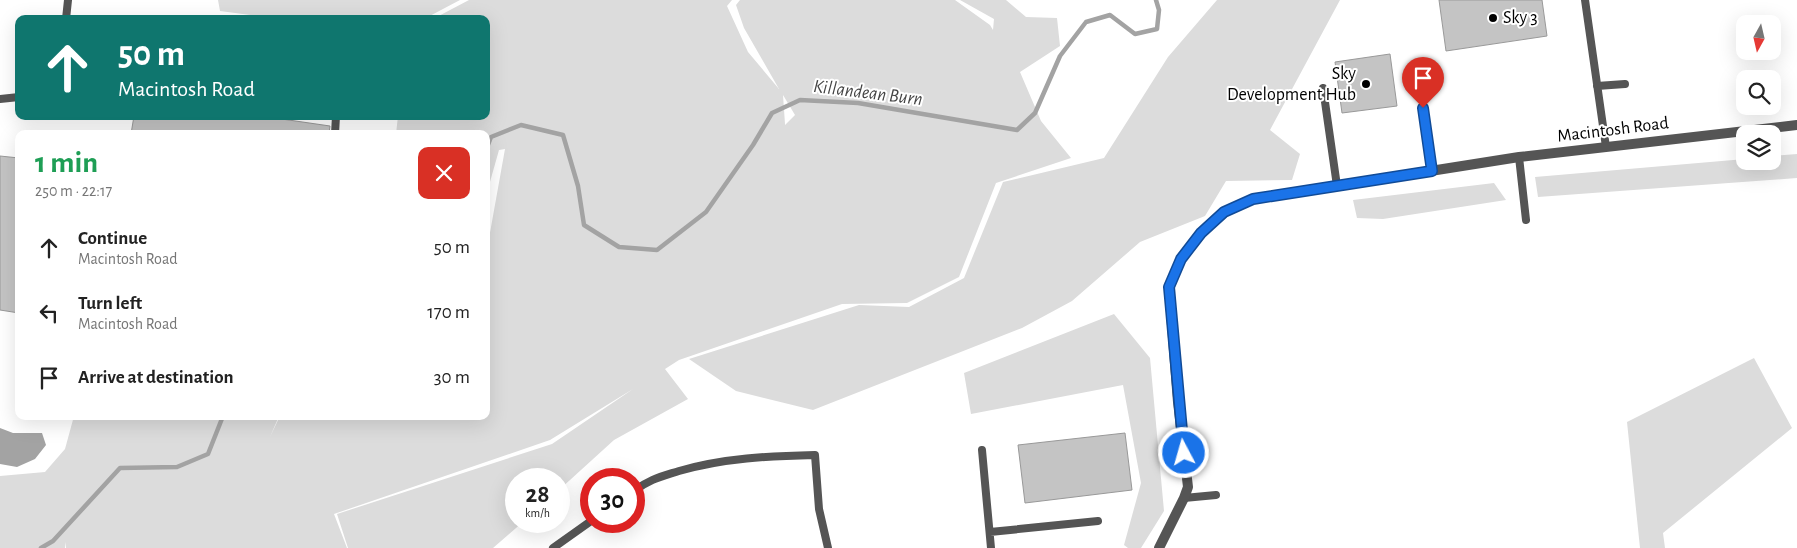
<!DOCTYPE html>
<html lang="en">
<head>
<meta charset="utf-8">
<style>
  :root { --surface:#fff; --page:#f6f6f6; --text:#222; --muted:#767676 }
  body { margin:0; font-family:"Alegreya Sans",sans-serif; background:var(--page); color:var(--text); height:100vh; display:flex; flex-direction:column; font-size:19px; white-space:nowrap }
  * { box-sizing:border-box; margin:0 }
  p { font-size:16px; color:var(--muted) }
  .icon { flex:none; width:28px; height:28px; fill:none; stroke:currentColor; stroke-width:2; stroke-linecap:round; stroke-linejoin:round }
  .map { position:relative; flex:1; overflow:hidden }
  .panel { position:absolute; left:15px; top:130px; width:475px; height:290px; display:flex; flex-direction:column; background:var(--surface); border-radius:10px; box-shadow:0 5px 20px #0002 }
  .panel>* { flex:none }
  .guide { position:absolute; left:15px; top:15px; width:475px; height:105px; border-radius:10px; box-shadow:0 5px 20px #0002; background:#0f766e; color:#fff; overflow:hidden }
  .needle { width:32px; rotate:188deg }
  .tools { position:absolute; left:1736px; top:15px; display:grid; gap:10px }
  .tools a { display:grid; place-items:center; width:45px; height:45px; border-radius:10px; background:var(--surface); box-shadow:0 5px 20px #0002; font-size:25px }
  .speed { position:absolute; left:505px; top:468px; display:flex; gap:10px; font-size:25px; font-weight:700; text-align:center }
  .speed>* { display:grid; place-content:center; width:65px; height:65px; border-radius:50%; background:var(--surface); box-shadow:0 5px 20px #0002; line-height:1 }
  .speed small { font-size:12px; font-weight:400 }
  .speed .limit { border:8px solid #d22; background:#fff; color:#111 }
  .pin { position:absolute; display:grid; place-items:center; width:42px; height:42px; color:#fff; margin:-51px -21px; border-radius:50% 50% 50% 0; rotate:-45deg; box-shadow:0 0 5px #0007 }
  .pin .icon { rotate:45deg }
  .me { position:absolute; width:55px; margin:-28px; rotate:354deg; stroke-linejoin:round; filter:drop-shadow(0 0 4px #0008) }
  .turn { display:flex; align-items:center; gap:18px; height:105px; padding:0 20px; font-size:22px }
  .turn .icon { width:65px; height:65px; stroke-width:2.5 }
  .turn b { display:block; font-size:35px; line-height:42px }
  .round { display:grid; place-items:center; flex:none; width:52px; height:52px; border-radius:10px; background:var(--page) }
  .headline { display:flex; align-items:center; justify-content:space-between; height:85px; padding:0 20px }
  h1 { font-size:30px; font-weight:600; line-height:38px; color:#1e9e55 }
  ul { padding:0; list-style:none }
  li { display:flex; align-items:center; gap:15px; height:65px; padding:0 20px }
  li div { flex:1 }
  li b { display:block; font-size:19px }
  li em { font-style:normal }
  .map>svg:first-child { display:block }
  .green { fill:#dcdcdc; fill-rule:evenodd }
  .water { fill:#a3a3a3 }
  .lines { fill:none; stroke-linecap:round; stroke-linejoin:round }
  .stream { stroke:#a3a3a3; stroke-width:4.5 }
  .building { fill:#c4c4c4; stroke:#999 }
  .service { stroke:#555; stroke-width:8 }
  .minor { stroke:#555; stroke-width:10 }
  .route-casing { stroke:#114b97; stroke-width:12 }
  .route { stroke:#1a73e8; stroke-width:9 }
  .poi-dot { fill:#000; stroke:#fff; stroke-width:2 }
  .labels { text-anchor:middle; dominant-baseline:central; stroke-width:4; stroke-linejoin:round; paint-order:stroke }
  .poi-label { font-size:18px; fill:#000; stroke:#fff; text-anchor:start }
  .street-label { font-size:18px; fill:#000; stroke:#fff }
  .water-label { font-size:19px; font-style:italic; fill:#444; stroke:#fff }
</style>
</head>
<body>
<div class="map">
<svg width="1797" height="548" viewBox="0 0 1797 548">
  <rect width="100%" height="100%" fill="#fff"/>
  <path class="green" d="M218,0H460L424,19H280L220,11Z
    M469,0H732L727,6L748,52L779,89L744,28L736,5L740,0H955L990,25L993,30L994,19L960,0H1006L1026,17L1057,18L1060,46L1020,72L1041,121L1071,158L996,183L959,277L907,303L842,304L679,360L665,369L688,399L614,440L559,490V479H516V521H524L493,548H348L337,514L552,444L633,389L550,440L334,514L347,548H66V542L65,548H0V476L45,472L65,449L74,416H279L270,437L280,416H486V255L505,149L499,150L486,196V134H396L398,116H486V19H433ZM783,95L795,115L785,125V124Z
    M1217,0H1340L1270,130L1300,154L1292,180L1226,181L1205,216L1140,242L1072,301L1022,328L813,410L736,391L689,359L859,305L909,307L964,278L1003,182L1104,158L1168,57Z
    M1797,154V178L1538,197L1535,177L1745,159V161H1772L1773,156Z
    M1494,183L1506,200L1383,219L1357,218L1353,200Z
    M1114,314L1150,358L1164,511L1141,548H1128L1124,545L1141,483L1123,385L971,414L964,373Z
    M1754,358L1792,428L1663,533L1665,548H1640L1627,422Z"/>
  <path class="water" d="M0,428L13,433H42L46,445L35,459L17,467L0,464Z"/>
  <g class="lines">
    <path class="stream" d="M486,150L491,137L521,125L563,135L578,186L584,225L619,247L657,250L706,212L753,145L772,113L800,100L858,103L1017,130L1035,113L1060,56L1086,22L1110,15L1135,34L1157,29L1159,10L1156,0
      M41,548L53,541L120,468L177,467L208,454L223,416"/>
  </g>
  <path class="building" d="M1439,0H1542L1547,36L1446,51Z
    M1390,54L1397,106L1342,113L1335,62Z
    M134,116H261L330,126L329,134H131Z
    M0,156L19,158V313L0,310Z
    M1125,433L1132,490L1025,503L1018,445Z"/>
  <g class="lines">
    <path class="service" d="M1585,0L1606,147
      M66,19L68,0
      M1597,86L1625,84
      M1323,88L1337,186
      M0,99L19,97
      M1423,107L1432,171
      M335,134L336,116
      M1519,157L1526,220
      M982,450L991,548
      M634,491C650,479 660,477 679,471C724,458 769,456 815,455L819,509L828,548
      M1184,498L1216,495
      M990,532L1098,521
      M553,548L591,521"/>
    <path class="minor" d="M1159,548L1184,498L1188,487L1178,402L1169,287L1181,259L1201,233L1225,212L1253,199L1519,157L1797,125"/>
  </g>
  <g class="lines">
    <defs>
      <path id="route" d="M1184,453L1169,287L1181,259L1201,233L1224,212L1253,199L1432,171L1423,108"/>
    </defs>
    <use href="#route" class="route-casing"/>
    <use href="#route" class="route"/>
  </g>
  <g class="poi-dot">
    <circle cx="1493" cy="18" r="5"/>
    <circle cx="1366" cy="84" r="5"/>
  </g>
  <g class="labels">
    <g class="poi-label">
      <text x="1503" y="18">Sky 3</text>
      <text x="1356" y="74" text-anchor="end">Sky<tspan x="1356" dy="21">Development Hub</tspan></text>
    </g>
    <g class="street-label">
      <text transform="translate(1613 130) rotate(-7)">Macintosh Road</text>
    </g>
    <g class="water-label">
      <text transform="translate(868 93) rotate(7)">Killandean Burn</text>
    </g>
  </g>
</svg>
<div class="tools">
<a><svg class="needle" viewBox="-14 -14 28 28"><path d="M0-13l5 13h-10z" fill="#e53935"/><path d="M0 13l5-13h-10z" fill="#767676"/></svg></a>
<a><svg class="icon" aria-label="search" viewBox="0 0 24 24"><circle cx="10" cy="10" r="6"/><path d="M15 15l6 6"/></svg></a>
<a><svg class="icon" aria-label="layers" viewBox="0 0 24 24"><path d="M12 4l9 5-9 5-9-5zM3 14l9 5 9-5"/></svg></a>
</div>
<div class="speed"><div>28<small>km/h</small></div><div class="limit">30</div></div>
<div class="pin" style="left:1423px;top:108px;background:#d93025"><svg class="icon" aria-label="arrive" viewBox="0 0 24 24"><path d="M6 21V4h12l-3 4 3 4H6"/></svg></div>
<svg class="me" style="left:1184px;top:453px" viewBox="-20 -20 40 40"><circle r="17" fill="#1a73e8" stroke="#fff" stroke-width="3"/><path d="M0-11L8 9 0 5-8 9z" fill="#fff"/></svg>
<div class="guide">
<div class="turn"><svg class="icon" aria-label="ahead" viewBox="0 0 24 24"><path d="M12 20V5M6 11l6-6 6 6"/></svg><div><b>50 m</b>Macintosh Road</div></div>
</div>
<section class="panel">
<div class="headline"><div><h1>1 min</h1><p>250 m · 22:17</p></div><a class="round" style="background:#d93025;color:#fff"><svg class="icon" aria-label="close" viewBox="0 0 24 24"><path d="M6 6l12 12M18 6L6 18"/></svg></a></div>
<ul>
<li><svg class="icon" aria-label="ahead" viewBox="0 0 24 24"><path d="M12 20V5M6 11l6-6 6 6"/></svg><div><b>Continue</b><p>Macintosh Road</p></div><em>50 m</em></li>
<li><svg class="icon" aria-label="left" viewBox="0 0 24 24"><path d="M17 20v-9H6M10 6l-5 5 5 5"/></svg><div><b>Turn left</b><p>Macintosh Road</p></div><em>170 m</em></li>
<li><svg class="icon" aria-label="arrive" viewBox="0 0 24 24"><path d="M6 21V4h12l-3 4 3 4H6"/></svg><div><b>Arrive at destination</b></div><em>30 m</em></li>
</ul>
</section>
</div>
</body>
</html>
